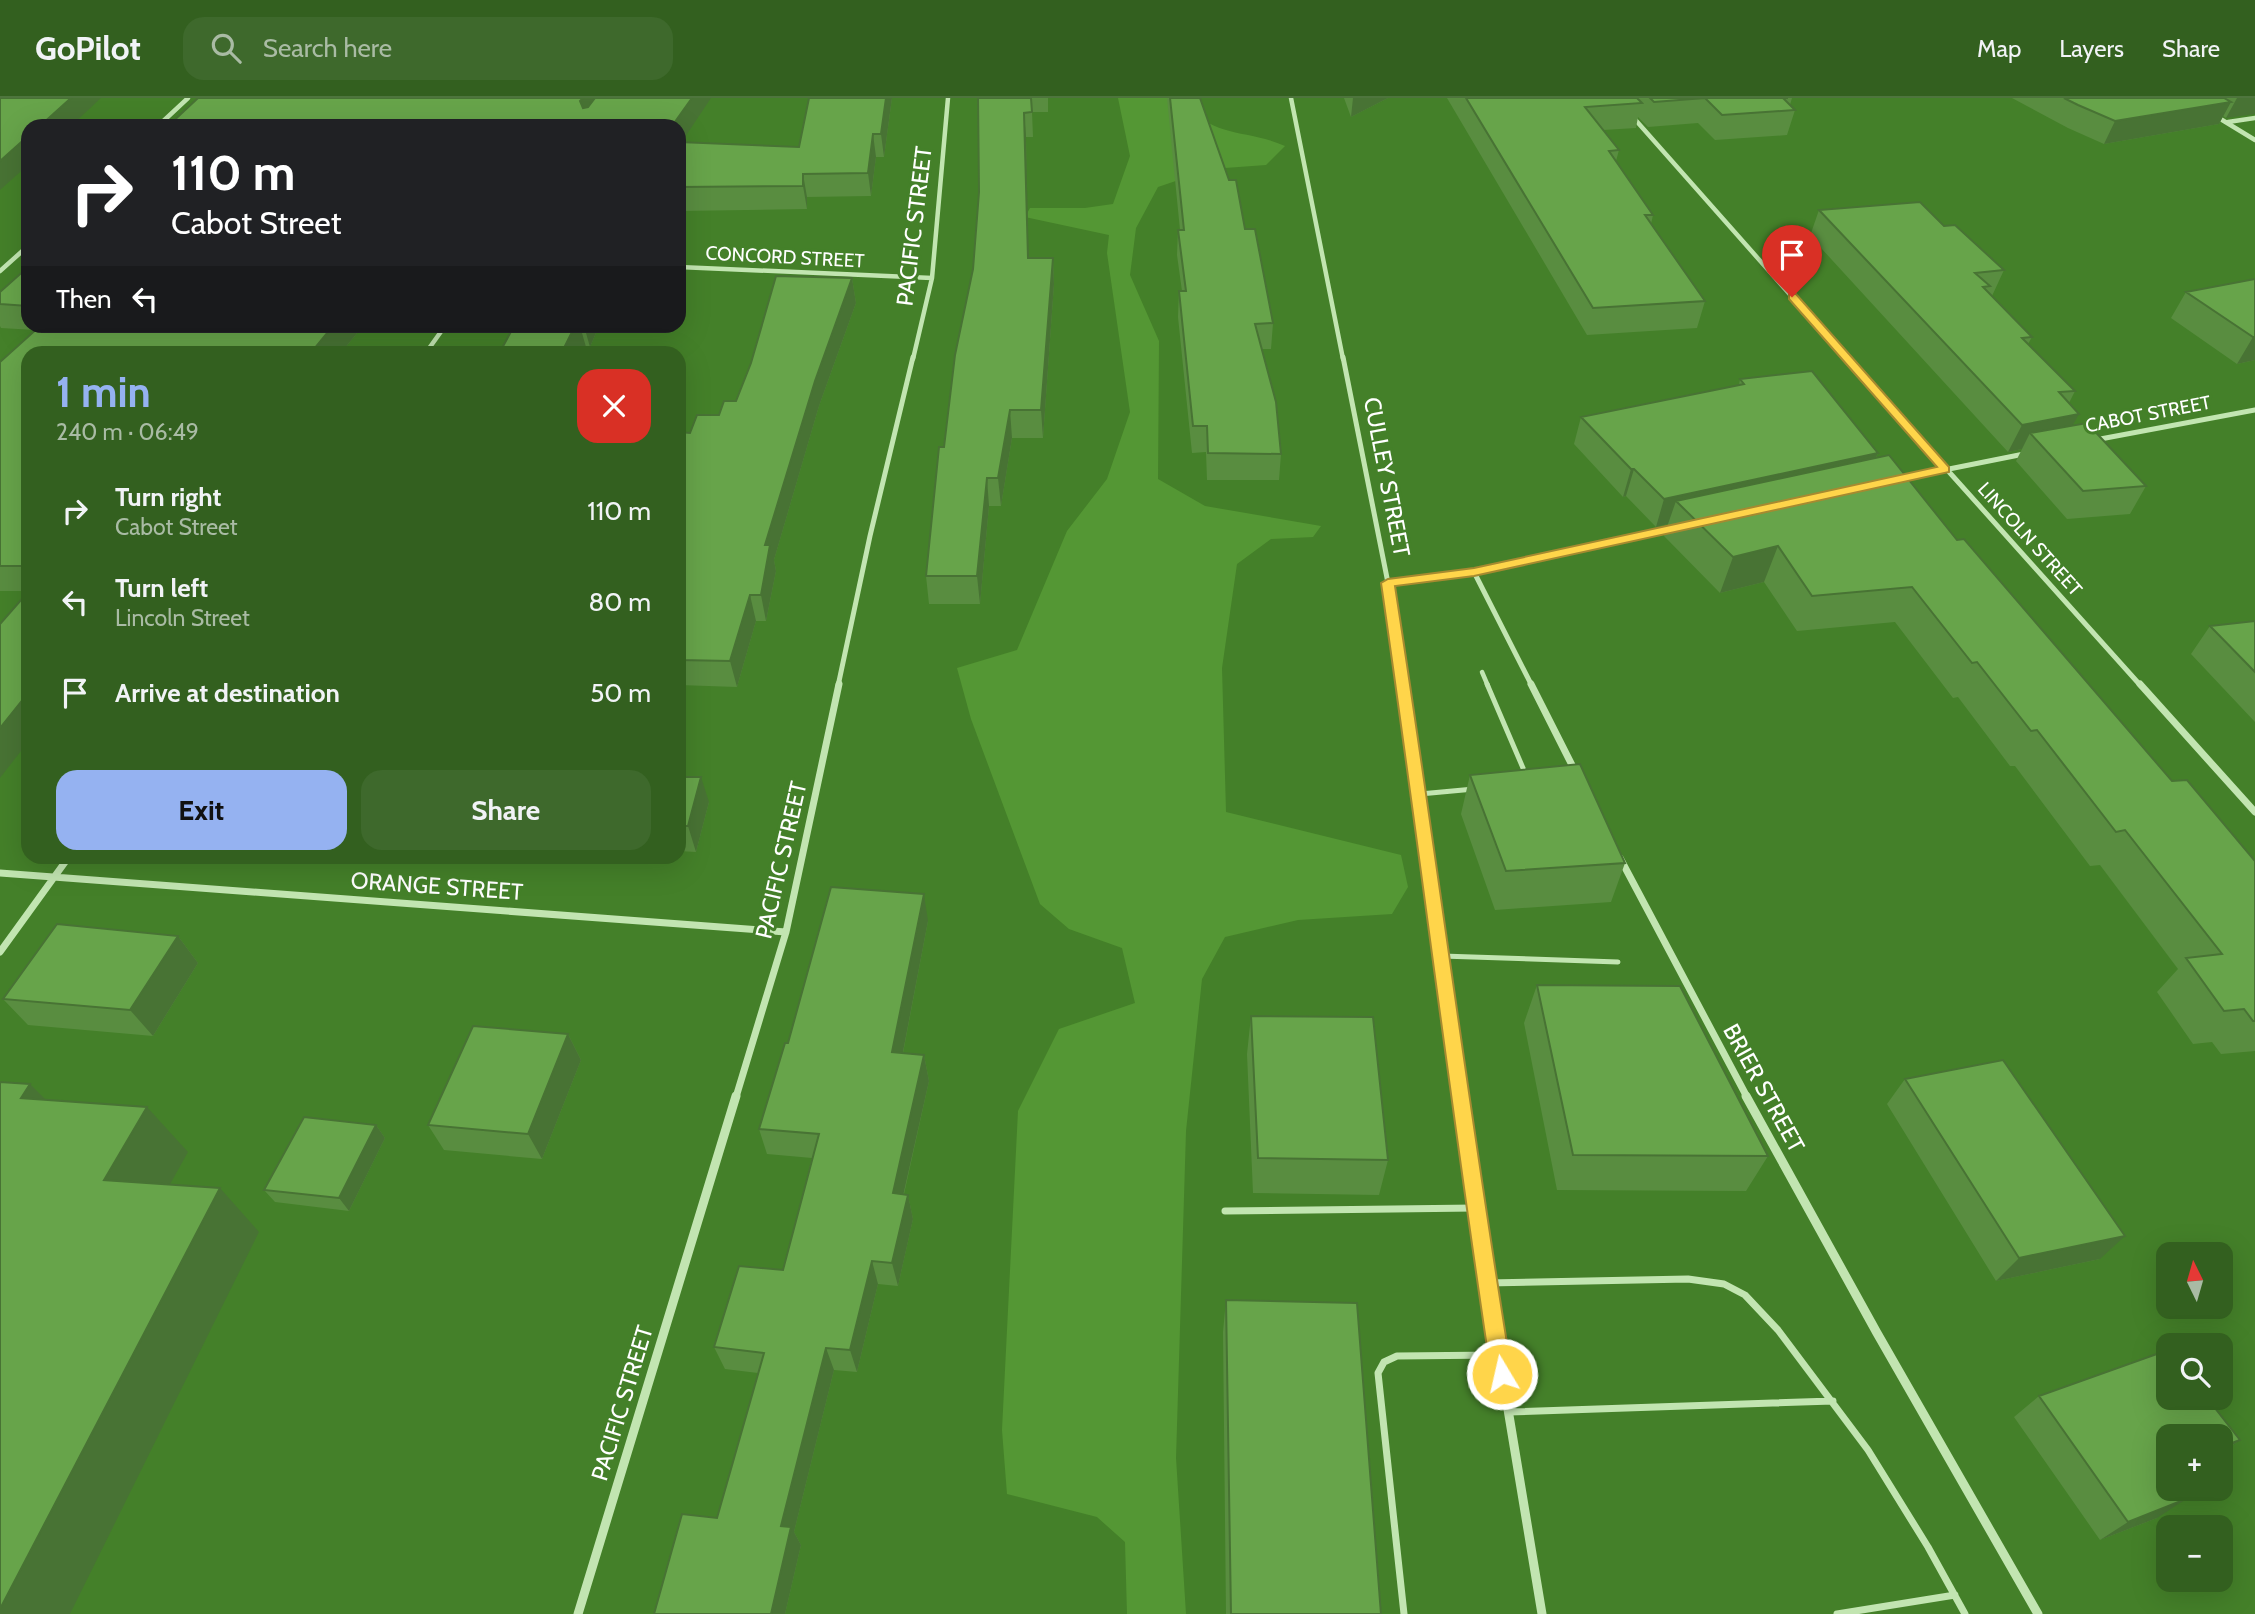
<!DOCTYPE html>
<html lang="en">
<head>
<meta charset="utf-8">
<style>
  :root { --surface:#33601f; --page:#3e692c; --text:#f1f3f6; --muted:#a9bba4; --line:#4e753d; --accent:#95b2f1 }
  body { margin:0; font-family:Cabin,sans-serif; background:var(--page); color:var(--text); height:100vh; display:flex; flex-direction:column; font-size:26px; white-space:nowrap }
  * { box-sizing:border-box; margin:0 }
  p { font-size:23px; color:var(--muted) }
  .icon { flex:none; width:38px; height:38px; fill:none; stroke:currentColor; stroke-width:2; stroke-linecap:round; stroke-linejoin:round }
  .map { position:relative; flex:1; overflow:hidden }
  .drawer { position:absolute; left:21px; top:248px; width:665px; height:518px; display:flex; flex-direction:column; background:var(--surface); border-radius:21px; box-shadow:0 7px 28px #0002 }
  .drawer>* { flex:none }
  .hud { position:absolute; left:21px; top:21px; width:665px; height:214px; border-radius:21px; box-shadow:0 7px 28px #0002; background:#202124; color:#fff; overflow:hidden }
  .needle { width:46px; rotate:355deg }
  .fabs { position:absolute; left:2156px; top:1144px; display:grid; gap:14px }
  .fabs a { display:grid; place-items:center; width:77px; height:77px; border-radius:14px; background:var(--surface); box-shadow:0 7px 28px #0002; font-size:35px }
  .pin { position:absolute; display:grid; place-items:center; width:60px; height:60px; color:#fff; margin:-72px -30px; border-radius:50% 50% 50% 0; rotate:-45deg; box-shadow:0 0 7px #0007 }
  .pin .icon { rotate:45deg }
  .me { position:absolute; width:77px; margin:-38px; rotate:351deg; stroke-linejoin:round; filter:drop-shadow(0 0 5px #0008) }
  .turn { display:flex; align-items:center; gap:24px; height:147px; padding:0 35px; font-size:32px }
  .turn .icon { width:91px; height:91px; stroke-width:2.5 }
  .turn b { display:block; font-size:49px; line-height:60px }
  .then { display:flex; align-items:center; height:66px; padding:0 35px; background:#0003; gap:14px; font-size:26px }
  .round { display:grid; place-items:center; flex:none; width:74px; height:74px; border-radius:21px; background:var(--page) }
  .summary { display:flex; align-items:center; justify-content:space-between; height:119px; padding:0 35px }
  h1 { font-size:42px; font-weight:800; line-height:52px; color:var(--accent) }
  .action { display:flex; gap:14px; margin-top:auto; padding:14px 35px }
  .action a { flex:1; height:80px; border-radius:21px; background:var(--accent); color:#111; font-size:28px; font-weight:800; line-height:80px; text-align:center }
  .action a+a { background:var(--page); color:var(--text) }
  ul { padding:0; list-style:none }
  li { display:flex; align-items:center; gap:21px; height:91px; padding:0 35px }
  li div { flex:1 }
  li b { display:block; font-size:26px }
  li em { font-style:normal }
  header { display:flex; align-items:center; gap:42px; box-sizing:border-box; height:98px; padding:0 35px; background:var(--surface); border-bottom:2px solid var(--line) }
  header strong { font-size:33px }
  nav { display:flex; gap:38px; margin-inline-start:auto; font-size:24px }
  .search { width:490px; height:63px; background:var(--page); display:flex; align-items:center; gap:18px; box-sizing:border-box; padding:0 24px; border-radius:21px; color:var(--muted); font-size:26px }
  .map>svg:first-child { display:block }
  .green { fill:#549734 }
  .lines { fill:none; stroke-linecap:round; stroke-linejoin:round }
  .lane-far2 { stroke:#c2e5b1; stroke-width:4.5 }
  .lane-far1 { stroke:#c2e5b1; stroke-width:5 }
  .lane { stroke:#c2e5b1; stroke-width:7 }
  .street-far3 { stroke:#c2e5b1; stroke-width:4.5 }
  .street-far2 { stroke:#c2e5b1; stroke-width:5 }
  .street-far1 { stroke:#c2e5b1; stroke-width:7 }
  .street { stroke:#c2e5b1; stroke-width:9 }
  .wall { fill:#598d40 }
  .shaded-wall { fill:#487334 }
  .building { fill:#67a44a; stroke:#487334; stroke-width:2 }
  .route { fill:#ffd54a; stroke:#a68a30; stroke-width:2 }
  .labels { text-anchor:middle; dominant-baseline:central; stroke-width:6; stroke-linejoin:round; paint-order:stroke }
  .far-street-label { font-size:19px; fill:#fff; stroke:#448029 }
  .street-label { font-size:23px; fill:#fff; stroke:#448029 }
</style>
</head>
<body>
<header>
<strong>GoPilot</strong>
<div class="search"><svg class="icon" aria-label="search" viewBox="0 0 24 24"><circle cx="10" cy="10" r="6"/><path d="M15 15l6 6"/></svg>Search here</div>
<nav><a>Map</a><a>Layers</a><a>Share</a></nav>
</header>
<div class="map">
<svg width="2255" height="1516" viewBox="0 0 2255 1516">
  <rect width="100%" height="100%" fill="#448029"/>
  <path class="green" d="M1118,0H1181C1215,43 1241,29 1285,48L1266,67L1211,71L1158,89L1136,130L1130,177L1159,243L1158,381L1205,408L1321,428L1313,439L1271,441L1237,466L1222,570L1226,714L1401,757L1408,789L1392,816L1298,822L1225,839L1202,881L1186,1033L1176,1360L1186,1516H1127L1125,1444L1097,1419L1007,1396L1002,1332L1018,1013L1059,931L1135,905L1122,850L1069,831L1040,806L971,621L957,570L1017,552L1067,433L1107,381L1130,314L1107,155L1109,137L1025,119L1030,110H1085L1113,106L1130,58Z"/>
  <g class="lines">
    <path class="lane-far2" d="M1482,574L1488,588"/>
    <path class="lane-far1" d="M1487,586L1526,677
      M1420,696L1474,691
      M1442,858L1618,864"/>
    <path class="lane" d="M1225,1113L1475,1110
      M1487,1185L1688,1181L1724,1186L1745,1197L1778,1232L1868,1352L1928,1449L1965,1516
      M1508,1314L1833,1303
      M1404,1516L1378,1275L1384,1264L1397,1258L1498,1257
      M1837,1516L1955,1497"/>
    <path class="street-far3" d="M1291,0L1343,261
      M2214,17L2255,42
      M1632,18L1847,261
      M2228,24L2255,20
      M158,28L188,0
      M679,169L932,180
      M0,173L28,148
      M425,256L445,228
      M913,261L932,180L948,0"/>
    <path class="street-far2" d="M1343,259L1388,485L1403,588
      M1846,259L2141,588
      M2095,342L2255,312
      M1899,381L2029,355
      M1474,474L1532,588
      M1388,485L1474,474L1673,431
      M838,588L870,438L913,259"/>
    <path class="street-far1" d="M1402,586L1461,999
      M1531,586L1576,675
      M2140,586L2255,714
      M1620,760L1747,999
      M0,775L786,834
      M0,854L68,760
      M736,999L786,834L839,586"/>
    <path class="street" d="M1461,998L1487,1185L1542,1516
      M1746,998L1877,1235L2038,1516
      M578,1516L736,998"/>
  </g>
  <path class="wall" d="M892,0L884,59H876L871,98L807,99V111L679,113V28L682,44L799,49Z
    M978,0H1048V14H1032L1033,39H1026L1028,160H1053L1054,186L1043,340H1012L1001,408H989L980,506H929L926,478L944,349L973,171L979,94Z
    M1167,0H1200L1245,131L1273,225L1271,251H1262L1281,356L1279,382H1207L1206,354L1192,355L1178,219L1179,193H1182L1177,157L1178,132H1180Z
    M1344,0H1388L1351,19Z
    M1447,0H1792L1790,7L1795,12L1787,37L1715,42L1698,25L1648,29L1638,19L1636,30L1603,32L1619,52L1616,63L1653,117L1651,126L1705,203L1697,230L1587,237Z
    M2012,0H2255L2226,20L2223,18L2219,26L2104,46L2068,30Z
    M1819,112L1944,128L2004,172L1992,198L2032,239L2028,246L2075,293L2069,305L2072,327L2146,388L2130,416L2067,421L2016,363L2022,351L2008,354L1810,138Z
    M28,169V228H363L340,256H28V493H0V264L35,232L1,230L0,228V194Z
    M852,180L856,205L819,308L774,462L776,473L766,523H756L737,589L679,587V334L690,335L719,317L736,303Z
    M2255,181V262L2237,266L2171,220L2186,194Z
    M514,228H599L590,249L500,254Z
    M1740,281L1878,355L1876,360L1957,442L2172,683L2255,763V953L2221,956L2212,944L2193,946L2157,894L2178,871L2100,767L2090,768L2015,668H2010L1958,599L1953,600L1895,524L1797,533L1764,484L1720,495L1664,438L1668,426L1656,429L1626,398L1623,399L1574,346L1581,319L1739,287Z
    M2255,523V624L2191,556L2210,528Z
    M1470,677L1625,765L1611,804L1495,812L1461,716Z
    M679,679L709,704L696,754L679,753Z
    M928,823L903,955L924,957L929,983L904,1096L908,1097L913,1121L898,1188L878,1186L857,1274L834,1272L794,1434L801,1447L785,1516H654L717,1420L758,1275L725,1271L714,1249L783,1172L812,1060L767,1056L759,1031L788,945Z
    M178,838L198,865L153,938L28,927L3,901Z
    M1537,887L1768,1058L1746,1093L1557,1092L1524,925Z
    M1251,918L1388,1062L1379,1097L1253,1095L1247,956Z
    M568,936L581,962L542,1061L444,1052L428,1027Z
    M1905,981L2100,1161L1996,1183L1887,1006Z
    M376,1027L385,1040L349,1113L275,1104L264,1092Z
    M1226,1202L1381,1516H1226L1223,1234Z
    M2039,1298L2240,1342L2221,1355V1339H2168V1391L2157,1420L2100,1442L2014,1319Z"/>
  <path class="shaded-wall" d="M71,0H101L71,28H40Z
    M583,0H605L586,25L580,3Z
    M692,0H711L679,48V28H672Z
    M886,0H892L884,59L881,36Z
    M1353,0H1388L1351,19Z
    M2237,0H2255V16L2226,20Z
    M2231,4L2219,26L2104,46L2115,23Z
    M1024,15L1026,39L1029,186L1028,160Z
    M873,36L876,59L871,98L868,75Z
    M28,38V67L0,92V63Z
    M803,76L807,99V111L803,88Z
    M1053,160L1054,186L1043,340L1041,312Z
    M852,180L856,205L819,308L774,462L776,473L766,523L761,497L765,447L815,283Z
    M333,228H363L340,256H310Z
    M575,228H580L586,249L583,256H561Z
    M584,228H599L590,249Z
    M2253,239H2255V262L2237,266Z
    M1010,312L1012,340L1001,408L998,380Z
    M2079,316L2064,343L2030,335L2022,351L2008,354L2022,327Z
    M1878,355L1866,383L1676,403L1668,426L1656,429L1664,401Z
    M1631,371H1634L1626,398L1623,399Z
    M987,380L989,408L980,506L977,478Z
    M1778,448L1764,484L1720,495L1733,459Z
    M750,497L756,523L737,589L730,563Z
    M28,595V644L0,680V630Z
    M701,679L709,704L696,754L688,728Z
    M924,796L928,823L898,980L892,954Z
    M178,838L198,865L153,938L130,912Z
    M568,936L581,962L542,1061L528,1036Z
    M924,957L929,983L898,1120L893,1095Z
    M30,986L75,1031L21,1000Z
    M147,1009L188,1054L148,1126L104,1082Z
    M376,1027L385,1040L349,1113L339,1100Z
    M220,1090L259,1134L70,1516H0V1511Z
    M908,1097L913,1121L898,1188L892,1165Z
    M2125,1138L2100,1161L1996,1183L2019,1160Z
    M872,1163L878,1186L857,1274L850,1252Z
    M826,1250L834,1272L794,1434L801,1447L785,1516H771L781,1428Z
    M2240,1342L2221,1355V1349Z
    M2168,1369V1378L2163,1371Z
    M2186,1401L2157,1420L2100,1442L2128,1424Z"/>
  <path class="building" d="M0,0H71L40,28H28V38L0,63Z
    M198,0H583L580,3L583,10L588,9L595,0H692L672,28H168Z
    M809,0H886L881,36H873L868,75L803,76V88L679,89V44L799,49Z
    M978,0H1031L1032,14L1024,15L1028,160H1053L1041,312H1010L998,380H987L977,478H926L939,349H944L955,257L973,171L979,94Z
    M1170,0H1200L1229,82H1236L1245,131H1255L1273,225L1255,226L1276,304L1281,356L1208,355L1207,328H1193L1179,193H1186L1178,132H1184Z
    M1466,0H1637L1642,5L1585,9L1619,52L1609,53L1653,117H1645L1705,203L1593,210Z
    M1650,0H1788H1783L1795,12L1722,17L1705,0L1654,4Z
    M2064,0H2224L2231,4L2115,23L2078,7Z
    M1920,104L1944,128L1955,127L2004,172L1975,175L1990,188L1983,189L2032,239L2022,240L2075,293L2059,294L2079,316L2022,327L1819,112Z
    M28,169V208L0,206V194Z
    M776,178L852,180L815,283L765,447H770L761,497H750L730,563L679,562V334L690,335L697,317H719L724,303H736L751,265Z
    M2255,181V239H2253L2186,194Z
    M40,228H333L310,256H28V468H0V264Z
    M514,228H575L561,256H437L439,253L500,254Z
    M1812,273L1878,355L1664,401L1634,371H1631L1581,319L1744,286L1740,281Z
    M2087,325L2146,388L2083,393L2030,335Z
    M1889,357L1957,442L1964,441L2172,683L2187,682L2255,763V923H2253L2244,911L2224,913L2186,860L2222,856L2125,732L2116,734L2037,632L2031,633L1977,564L1972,565L1912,489L1812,498L1778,448L1733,459L1676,403Z
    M28,494V595L0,630V526Z
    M2255,523V574L2210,528Z
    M1580,666L1625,765L1506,773L1470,677Z
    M679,679H701L688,728H679Z
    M831,789L924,796L892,954L924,957L893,1095L908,1097L892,1165L872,1163L850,1252L826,1250L781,1428L791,1429L771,1516H654L682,1416L717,1420L764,1255L714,1249L739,1168L783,1172L819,1036L759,1031L785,945H788Z
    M57,826L178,838L130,912L3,901Z
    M1537,887L1680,888L1768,1058L1573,1057Z
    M1251,918L1373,919L1388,1062L1258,1060Z
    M473,928L568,936L528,1036L428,1027Z
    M2003,962L2125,1138L2019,1160L1905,981Z
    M0,984L30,986L21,1000L147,1009L104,1082L220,1090L0,1511Z
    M304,1019L376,1027L339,1100L264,1092Z
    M1226,1202L1357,1205L1381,1516H1231Z
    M2168,1252V1300H2207L2240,1342L2221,1349V1339H2168V1369L2163,1371L2168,1378V1391H2178L2186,1401L2128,1424L2039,1298Z"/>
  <path class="route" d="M1789,196H1796L1949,369V374L1474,478L1395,488C1436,751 1469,1014 1512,1276L1509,1283L1502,1286L1494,1283L1491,1276C1451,1013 1419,748 1381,485L1388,481L1474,470L1937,369L1789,201Z"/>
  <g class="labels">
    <g class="far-street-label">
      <text transform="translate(785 159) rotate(3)">CONCORD STREET</text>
      <text transform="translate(2148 316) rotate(-11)">CABOT STREET</text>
      <text transform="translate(2030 441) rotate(48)">LINCOLN STREET</text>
    </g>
    <g class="street-label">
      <text transform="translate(914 128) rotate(-83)">PACIFIC STREET</text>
      <text transform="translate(1387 379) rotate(79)">CULLEY STREET</text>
      <text transform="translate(781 762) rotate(-77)">PACIFIC STREET</text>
      <text transform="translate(437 788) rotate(4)">ORANGE STREET</text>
      <text transform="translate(1764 990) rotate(61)">BRIER STREET</text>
      <text transform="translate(622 1305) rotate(-73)">PACIFIC STREET</text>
    </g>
  </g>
</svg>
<div class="fabs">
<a><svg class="needle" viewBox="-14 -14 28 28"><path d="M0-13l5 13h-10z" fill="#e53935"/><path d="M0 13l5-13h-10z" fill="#a9bba4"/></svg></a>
<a><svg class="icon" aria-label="search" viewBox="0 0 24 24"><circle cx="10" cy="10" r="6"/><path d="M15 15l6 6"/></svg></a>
<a>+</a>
<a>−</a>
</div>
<div class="pin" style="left:1792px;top:199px;background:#d93025"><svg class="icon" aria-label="arrive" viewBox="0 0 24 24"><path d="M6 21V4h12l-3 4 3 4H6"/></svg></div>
<svg class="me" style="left:1502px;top:1276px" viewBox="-20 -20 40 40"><circle r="17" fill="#ffd54a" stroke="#fff" stroke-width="3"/><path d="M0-11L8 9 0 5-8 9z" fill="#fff"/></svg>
<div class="hud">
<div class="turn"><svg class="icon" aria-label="right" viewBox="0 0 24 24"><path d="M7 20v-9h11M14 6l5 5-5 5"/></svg><div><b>110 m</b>Cabot Street</div></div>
<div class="then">Then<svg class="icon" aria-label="left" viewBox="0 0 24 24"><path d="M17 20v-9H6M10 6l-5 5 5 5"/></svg></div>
</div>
<section class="drawer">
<div class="summary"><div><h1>1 min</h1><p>240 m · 06:49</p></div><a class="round" style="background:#d93025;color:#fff"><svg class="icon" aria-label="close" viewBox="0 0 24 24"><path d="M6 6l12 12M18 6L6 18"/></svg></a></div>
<ul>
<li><svg class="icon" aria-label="right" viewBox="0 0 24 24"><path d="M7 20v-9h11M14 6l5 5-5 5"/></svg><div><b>Turn right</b><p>Cabot Street</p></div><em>110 m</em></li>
<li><svg class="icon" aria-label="left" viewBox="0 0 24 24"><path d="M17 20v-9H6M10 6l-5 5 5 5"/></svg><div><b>Turn left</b><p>Lincoln Street</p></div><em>80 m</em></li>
<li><svg class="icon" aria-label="arrive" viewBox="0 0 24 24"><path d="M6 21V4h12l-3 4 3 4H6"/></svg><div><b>Arrive at destination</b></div><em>50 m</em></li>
</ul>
<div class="action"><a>Exit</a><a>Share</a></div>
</section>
</div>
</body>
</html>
